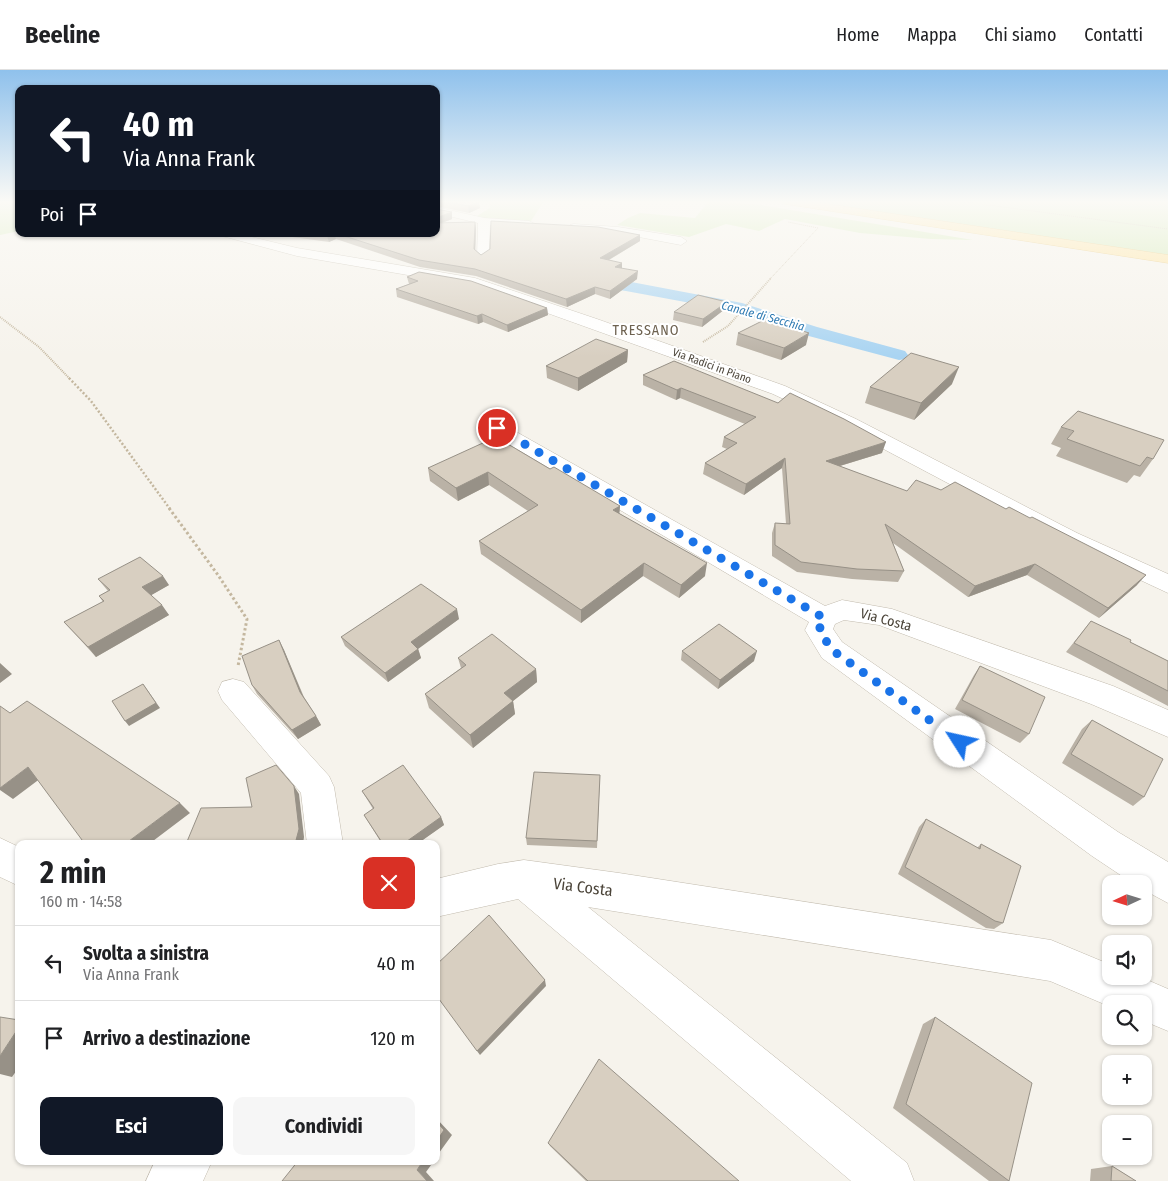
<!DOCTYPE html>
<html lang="it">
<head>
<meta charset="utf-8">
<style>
  :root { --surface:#fff; --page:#f6f6f6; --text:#202124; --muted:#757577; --line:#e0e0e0; --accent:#111827 }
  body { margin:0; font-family:"Fira Sans Condensed",sans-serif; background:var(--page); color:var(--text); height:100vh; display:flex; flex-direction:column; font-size:19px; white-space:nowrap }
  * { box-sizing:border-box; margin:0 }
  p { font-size:16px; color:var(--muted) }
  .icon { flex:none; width:28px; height:28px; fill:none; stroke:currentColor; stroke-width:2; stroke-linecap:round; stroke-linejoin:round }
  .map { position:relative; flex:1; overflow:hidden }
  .details { position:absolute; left:15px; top:770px; width:425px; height:325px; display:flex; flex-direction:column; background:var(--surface); border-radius:10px; box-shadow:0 1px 4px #0004 }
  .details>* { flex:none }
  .hud { position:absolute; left:15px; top:15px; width:425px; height:152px; border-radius:10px; box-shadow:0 1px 4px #0004; background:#111827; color:#fff; overflow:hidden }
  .needle { width:32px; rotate:266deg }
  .buttons { position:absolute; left:1102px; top:805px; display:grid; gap:10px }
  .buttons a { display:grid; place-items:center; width:50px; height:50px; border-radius:10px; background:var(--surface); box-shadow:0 1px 4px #0004; font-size:25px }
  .pin { position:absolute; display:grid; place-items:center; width:42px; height:42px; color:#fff; margin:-21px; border:2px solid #fff; border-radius:50%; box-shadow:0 1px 5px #0007 }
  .me { position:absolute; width:55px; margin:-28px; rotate:305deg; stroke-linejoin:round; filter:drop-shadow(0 0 4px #0008) }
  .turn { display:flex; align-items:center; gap:18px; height:105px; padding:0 25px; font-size:22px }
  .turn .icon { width:65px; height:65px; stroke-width:2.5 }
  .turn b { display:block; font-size:35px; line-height:42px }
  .then { display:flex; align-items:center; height:48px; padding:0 25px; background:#0003; gap:10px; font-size:19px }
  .round { display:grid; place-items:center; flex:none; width:52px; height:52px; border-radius:10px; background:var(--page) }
  .summary { display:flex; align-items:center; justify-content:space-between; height:85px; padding:0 25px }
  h1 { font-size:30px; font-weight:700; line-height:38px }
  .button { display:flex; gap:10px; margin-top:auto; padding:10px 25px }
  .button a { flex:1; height:58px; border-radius:10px; background:var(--accent); color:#fff; font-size:20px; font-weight:700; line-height:58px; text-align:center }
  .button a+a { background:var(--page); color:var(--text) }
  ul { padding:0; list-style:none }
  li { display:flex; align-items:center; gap:15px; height:75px; padding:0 25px; border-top:1px solid var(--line) }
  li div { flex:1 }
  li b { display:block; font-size:19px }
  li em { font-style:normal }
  header { display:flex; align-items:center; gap:30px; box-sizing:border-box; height:70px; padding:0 25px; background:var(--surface); border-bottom:1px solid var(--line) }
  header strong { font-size:24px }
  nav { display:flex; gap:28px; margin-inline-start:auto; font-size:18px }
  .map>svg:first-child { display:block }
  .green { fill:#d2eab5 }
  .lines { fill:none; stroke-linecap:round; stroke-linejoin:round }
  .canal { fill:#a9d4f2; fill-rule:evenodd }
  .minor-casing { stroke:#c2bbae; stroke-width:1 }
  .major-casing { stroke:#e6c16a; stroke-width:1 }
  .path-far3 { stroke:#c4b79f; stroke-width:1; stroke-dasharray:1 1; stroke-linecap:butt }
  .path-far2 { stroke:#c4b79f; stroke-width:2; stroke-dasharray:1 1; stroke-linecap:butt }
  .path-far1 { stroke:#c4b79f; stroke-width:2.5; stroke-dasharray:2 2; stroke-linecap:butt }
  .path { stroke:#c4b79f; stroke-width:3; stroke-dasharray:2.5 2.5; stroke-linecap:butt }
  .minor { fill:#fff; fill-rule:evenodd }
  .major { fill:#ffe39c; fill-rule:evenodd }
  .wall { fill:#bab2a6 }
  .shaded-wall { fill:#979187 }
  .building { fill:#d8cfc1; stroke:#979187 }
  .route { stroke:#1a73e8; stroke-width:9; stroke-dasharray:0 16.2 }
  .labels { text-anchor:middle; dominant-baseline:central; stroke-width:4; stroke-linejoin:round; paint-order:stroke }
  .far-street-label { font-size:11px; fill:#4b4439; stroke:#fff }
  .far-water-label { font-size:12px; font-style:italic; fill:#2e7ab2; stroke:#fff }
  .far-quarter-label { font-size:14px; letter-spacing:1px; fill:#6e6250; stroke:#fff }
  .street-label { font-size:14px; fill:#4b4439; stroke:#fff }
  .near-street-label { font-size:16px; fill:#4b4439; stroke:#fff }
</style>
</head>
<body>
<header>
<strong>Beeline</strong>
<nav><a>Home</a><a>Mappa</a><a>Chi siamo</a><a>Contatti</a></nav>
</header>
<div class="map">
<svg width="1168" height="1111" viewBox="0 0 1168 1111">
  <rect width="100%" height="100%" fill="#f6f3ec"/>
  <path class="green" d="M0,131H19V161L0,165Z
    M489,131H544L531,151L488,149L477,146L490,138Z
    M709,131L755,134L973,170L931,169L860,163L785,149L759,161L726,154L689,167L617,155L628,148L640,143L695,148Z
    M809,131H1168V185Z"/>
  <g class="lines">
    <path class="canal" d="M595,209L626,211L742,233L817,257L905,281L908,285L905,289L899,290L805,265L739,242L626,221L590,216L588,213L590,210Z"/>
    <defs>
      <path id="minor" d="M436,137L484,148L529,151L535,154L529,157L490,155L489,186L483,190L477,186L478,153L436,143Z
        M574,154L618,157L681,167L687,171L681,175L618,163L570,159L568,157L570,155Z
        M220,164H239L297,178L475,208L597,249L785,316L856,349L1077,463L1168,504V523L1061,473L842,357L773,324L472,216L297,186L222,166Z
        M497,353L504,355L825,536L842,530L892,539L1113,616L1168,640V667L1091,634L879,555L844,550L835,554L833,559L842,572L1118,762L1168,792V833L1144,820V814H1134L1092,786L822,588L805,560L809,552L490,363L487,359L490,355Z
        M233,609L244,612L329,706L334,717L343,774H307L301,723L222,630L218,621L222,612Z
        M0,768L19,777V816L0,807Z
        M524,790L619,803L1051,870L1111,895V906H1138L1168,919V961L1144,951V934H1111V937L1050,911L588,837L907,1093L914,1111H851L518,829L436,847V809L498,794Z
        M155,1091H212L203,1111H146Z"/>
      <path id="major" d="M780,131H807L1168,185V193L785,134Z"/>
    </defs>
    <use href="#minor" class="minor-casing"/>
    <use href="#major" class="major-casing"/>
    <path class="path-far3" d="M958,131L1168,159
      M770,209L818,158L788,152"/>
    <path class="path-far2" d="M0,247L39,277L70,309
      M703,272L728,256L771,208"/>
    <path class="path-far1" d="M69,308L91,331L170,439"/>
    <path class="path" d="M169,438L218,505L247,549L238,596"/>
    <use href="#minor" class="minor"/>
    <use href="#major" class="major"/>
  </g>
  <path class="wall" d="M436,131H474L480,138L469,143L436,136Z
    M436,139L452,149L442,153L475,152L476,158L475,180L481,185L640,165V171L609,190L637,209L610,229L595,224L567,237L476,206L420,197L336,169L329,172L270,164H436Z
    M407,207L547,238L548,245L508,262L483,252L478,254L397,227L396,219L409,214Z
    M725,239L702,257L673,250L674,242Z
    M738,263L806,275L781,290L736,275Z
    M628,280L627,292L578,321L547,308L546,296Z
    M643,305L882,383L840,396L1137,515L1099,548L1027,505L968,527L893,473L904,501L898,512L852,509L797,502L772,486V463L775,453L786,454L782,398L744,425L703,404L705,393L727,379L722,377L724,367L745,354L680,328L676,330L643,315Z
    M952,314L914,350L865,333L870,317Z
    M1061,357L1153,389L1140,407L1134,405L1127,413L1056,386L1061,378L1051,374Z
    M428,398L550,399L620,436L619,443L705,506L679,528L643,506L581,553L481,484L479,471L528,441L489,415L458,431L430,411Z
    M98,509L169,515L151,525L169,545L96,587L64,552L103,532L99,526L108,521Z
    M459,549L418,578L421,588L388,612L345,576L341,567Z
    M1091,551L1130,572L1168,591V636L1066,582Z
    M279,570L284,580L304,627L316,646L321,655L298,669L257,624L252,615Z
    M682,581L754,591L718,619L681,590Z
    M458,588L536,599L537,612L513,631L515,644L473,678L429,638L425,624L461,598Z
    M980,596L1029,664L1020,673L955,639L974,605Z
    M1092,650L1144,727L1133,736L1062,693L1082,659Z
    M600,705L597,778L527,775L526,768Z
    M362,721L441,747L444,755L417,774H382L364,745L373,739Z
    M926,749L977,778L981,774L1003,853L994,859L986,858L898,804L919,757Z
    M935,947L1009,1111H989L893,1038L923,954Z
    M548,1073L739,1111H586L550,1076Z
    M1112,1096L1136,1111H1090L1091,1099Z"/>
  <path class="shaded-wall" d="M479,132L480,138L469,143L468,136Z
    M452,142V149L436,155V148Z
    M475,152L476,158L475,186L474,179Z
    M332,164H334L336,169L329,172L327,166Z
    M640,165V171L600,195V188Z
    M622,193V200L615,197Z
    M638,201L637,209L610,229V221Z
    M595,217V224L567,237L566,229Z
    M727,232L725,239L702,257L703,249Z
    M547,238L548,245L508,262L507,255Z
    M482,244L483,252L478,254L477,246Z
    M809,263L806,275L781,290L784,278Z
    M628,280L627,292L578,321V308Z
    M959,297L952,314L914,350L921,333Z
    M681,318L680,328L676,330L677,320Z
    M886,372L882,383L823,401L826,391Z
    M785,388L782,398L744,425L746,414Z
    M488,402L489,415L458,431L456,418Z
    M620,436L619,448L613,440Z
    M644,493L643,506L581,553V540Z
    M707,493L705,506L679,528L681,515Z
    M1035,494L1027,505L968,527L975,516Z
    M1146,505L1137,515L1099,548L1108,538Z
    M163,506L169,515L148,527L142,517Z
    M162,535L169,545L96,587L88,577Z
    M457,539L459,549L414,582L411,572Z
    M279,570L284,580L305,631L300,622Z
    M418,579L421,588L388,612L385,603Z
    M757,581L754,591L718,619L720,610Z
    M0,593L12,604L0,613Z
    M536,599L537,612L513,631L515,644L473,678L470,665L504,623Z
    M143,614L160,638L129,656L125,651Z
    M316,646L321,655L298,669L292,660Z
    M28,697L41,708L13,729L0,720V718Z
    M294,716L299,724L304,767L303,774H295Z
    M180,733L190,743L149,774H125Z
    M441,747L444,755L417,774H403Z
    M545,910L546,916L480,985L477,981Z
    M19,957V997L12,1007L0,1004V986Z
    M436,1048L452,1065L436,1087Z
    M423,1091H434L426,1102L434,1111H427L417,1100Z"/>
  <path class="building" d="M442,131H474L479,132L468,136Z
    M436,139L452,142L436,148Z
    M491,151L598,157L640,165L600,188L622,193L615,197L638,201L610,221L595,217L566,229L475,199L419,190L338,164H436V153L475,152L474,179L481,185L490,179Z
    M313,164H332L327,166Z
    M419,202L471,211L547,238L507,255L482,244L477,246L396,219L418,211L407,207Z
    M698,225L727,232L703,249L674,242Z
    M766,249L809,263L784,278L738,263Z
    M596,269L628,280L578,308L546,296Z
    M911,283L959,297L921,333L870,317Z
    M674,291L778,333L790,323L844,349L886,372L826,391L907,421L916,410L941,420L955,412L1006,439L1009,437L1030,448L1032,447L1146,505L1108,538L1035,494L975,516L885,454L904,501L857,499L801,492L775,475V453L790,454L785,388L746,414L705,393L737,373L724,367L756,347L681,318L677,320L643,305Z
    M1078,341L1164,370L1153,389L1147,387L1140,396L1067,369L1074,361L1061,357Z
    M496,367L550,399L554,397L620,436L613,440L707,493L681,515L644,493L581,540L479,471L538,435L488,402L456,418L428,398Z
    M140,487L163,506L142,517L162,535L88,577L64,552L104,531L99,526L110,520L98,509Z
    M421,514L457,539L411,572L418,579L385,603L341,567Z
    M1091,551L1131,570L1130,572L1168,591V621L1074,573Z
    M719,554L757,581L720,610L682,581Z
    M492,564L536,599L504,623L513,631L470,665L425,624L466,595L458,588Z
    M279,570L300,622L316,646L292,660L252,615L242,586Z
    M980,596L1045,627L1029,664L962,630Z
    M143,614L156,633L125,651L112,631Z
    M27,631L180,733L125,774H85L28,697L0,718V636L10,643Z
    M1092,650L1163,689L1144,727L1071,684Z
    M276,695L294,716L299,759L295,774H186L201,738L252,737L246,708Z
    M403,695L441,747L403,774H383L364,745L374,738L362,721Z
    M534,702L600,705L597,771L526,768Z
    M926,749L980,779L981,774L1021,796L1003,853L995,851L905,797Z
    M489,845L545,910L477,981L436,925V895Z
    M0,947L19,950V957L0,986Z
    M935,947L1032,1013L1009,1111L906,1034Z
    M599,989L739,1111H588L548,1073Z
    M436,1051L444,1060L436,1072Z
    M298,1091H423L417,1100L427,1111H282Z
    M1112,1096L1136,1111H1111Z"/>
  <linearGradient id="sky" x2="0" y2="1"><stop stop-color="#8fc1ec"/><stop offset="0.46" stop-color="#fbfaf6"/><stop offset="1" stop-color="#fbfaf6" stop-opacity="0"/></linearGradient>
  <rect width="1168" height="287" fill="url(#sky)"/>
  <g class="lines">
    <path class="route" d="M497,358L824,548L819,560L832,580L960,672"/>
  </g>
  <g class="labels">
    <g class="far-street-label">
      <text transform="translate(712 296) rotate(20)">Via Radici in Piano</text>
    </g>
    <g class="far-water-label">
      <text transform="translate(763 246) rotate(15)">Canale di Secchia</text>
    </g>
    <g class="far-quarter-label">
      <text x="646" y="260">TRESSANO</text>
    </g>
    <g class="street-label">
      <text transform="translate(886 550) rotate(15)">Via Costa</text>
    </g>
    <g class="near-street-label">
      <text transform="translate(583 817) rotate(7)">Via Costa</text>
    </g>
  </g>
</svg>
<div class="buttons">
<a><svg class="needle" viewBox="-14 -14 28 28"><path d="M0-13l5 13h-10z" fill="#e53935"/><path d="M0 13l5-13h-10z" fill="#757577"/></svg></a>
<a><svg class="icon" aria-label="sound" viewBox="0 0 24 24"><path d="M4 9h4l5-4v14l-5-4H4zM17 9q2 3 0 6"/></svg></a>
<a><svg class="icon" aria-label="search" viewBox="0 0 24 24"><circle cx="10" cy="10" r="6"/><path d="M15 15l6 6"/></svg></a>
<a>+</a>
<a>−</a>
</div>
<div class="pin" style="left:497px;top:358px;background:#d93025"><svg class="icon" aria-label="arrive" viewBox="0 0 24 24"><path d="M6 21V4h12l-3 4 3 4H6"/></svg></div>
<svg class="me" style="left:960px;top:672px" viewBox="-20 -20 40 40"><circle r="19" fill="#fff"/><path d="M0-13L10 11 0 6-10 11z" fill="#1a73e8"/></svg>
<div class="hud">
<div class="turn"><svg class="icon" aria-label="left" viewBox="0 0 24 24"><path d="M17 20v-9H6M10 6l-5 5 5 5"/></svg><div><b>40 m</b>Via Anna Frank</div></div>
<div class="then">Poi<svg class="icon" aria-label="arrive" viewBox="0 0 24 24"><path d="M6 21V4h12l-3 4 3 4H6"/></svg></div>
</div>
<section class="details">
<div class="summary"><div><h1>2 min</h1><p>160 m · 14:58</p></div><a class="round" style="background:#d93025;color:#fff"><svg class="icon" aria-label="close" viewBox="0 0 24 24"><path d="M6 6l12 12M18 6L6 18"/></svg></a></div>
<ul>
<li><svg class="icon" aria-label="left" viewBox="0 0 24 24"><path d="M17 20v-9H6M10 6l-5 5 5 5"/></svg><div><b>Svolta a sinistra</b><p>Via Anna Frank</p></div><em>40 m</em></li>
<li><svg class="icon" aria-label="arrive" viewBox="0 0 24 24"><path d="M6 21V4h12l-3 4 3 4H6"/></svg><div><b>Arrivo a destinazione</b></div><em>120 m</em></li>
</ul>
<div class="button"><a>Esci</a><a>Condividi</a></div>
</section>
</div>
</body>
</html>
